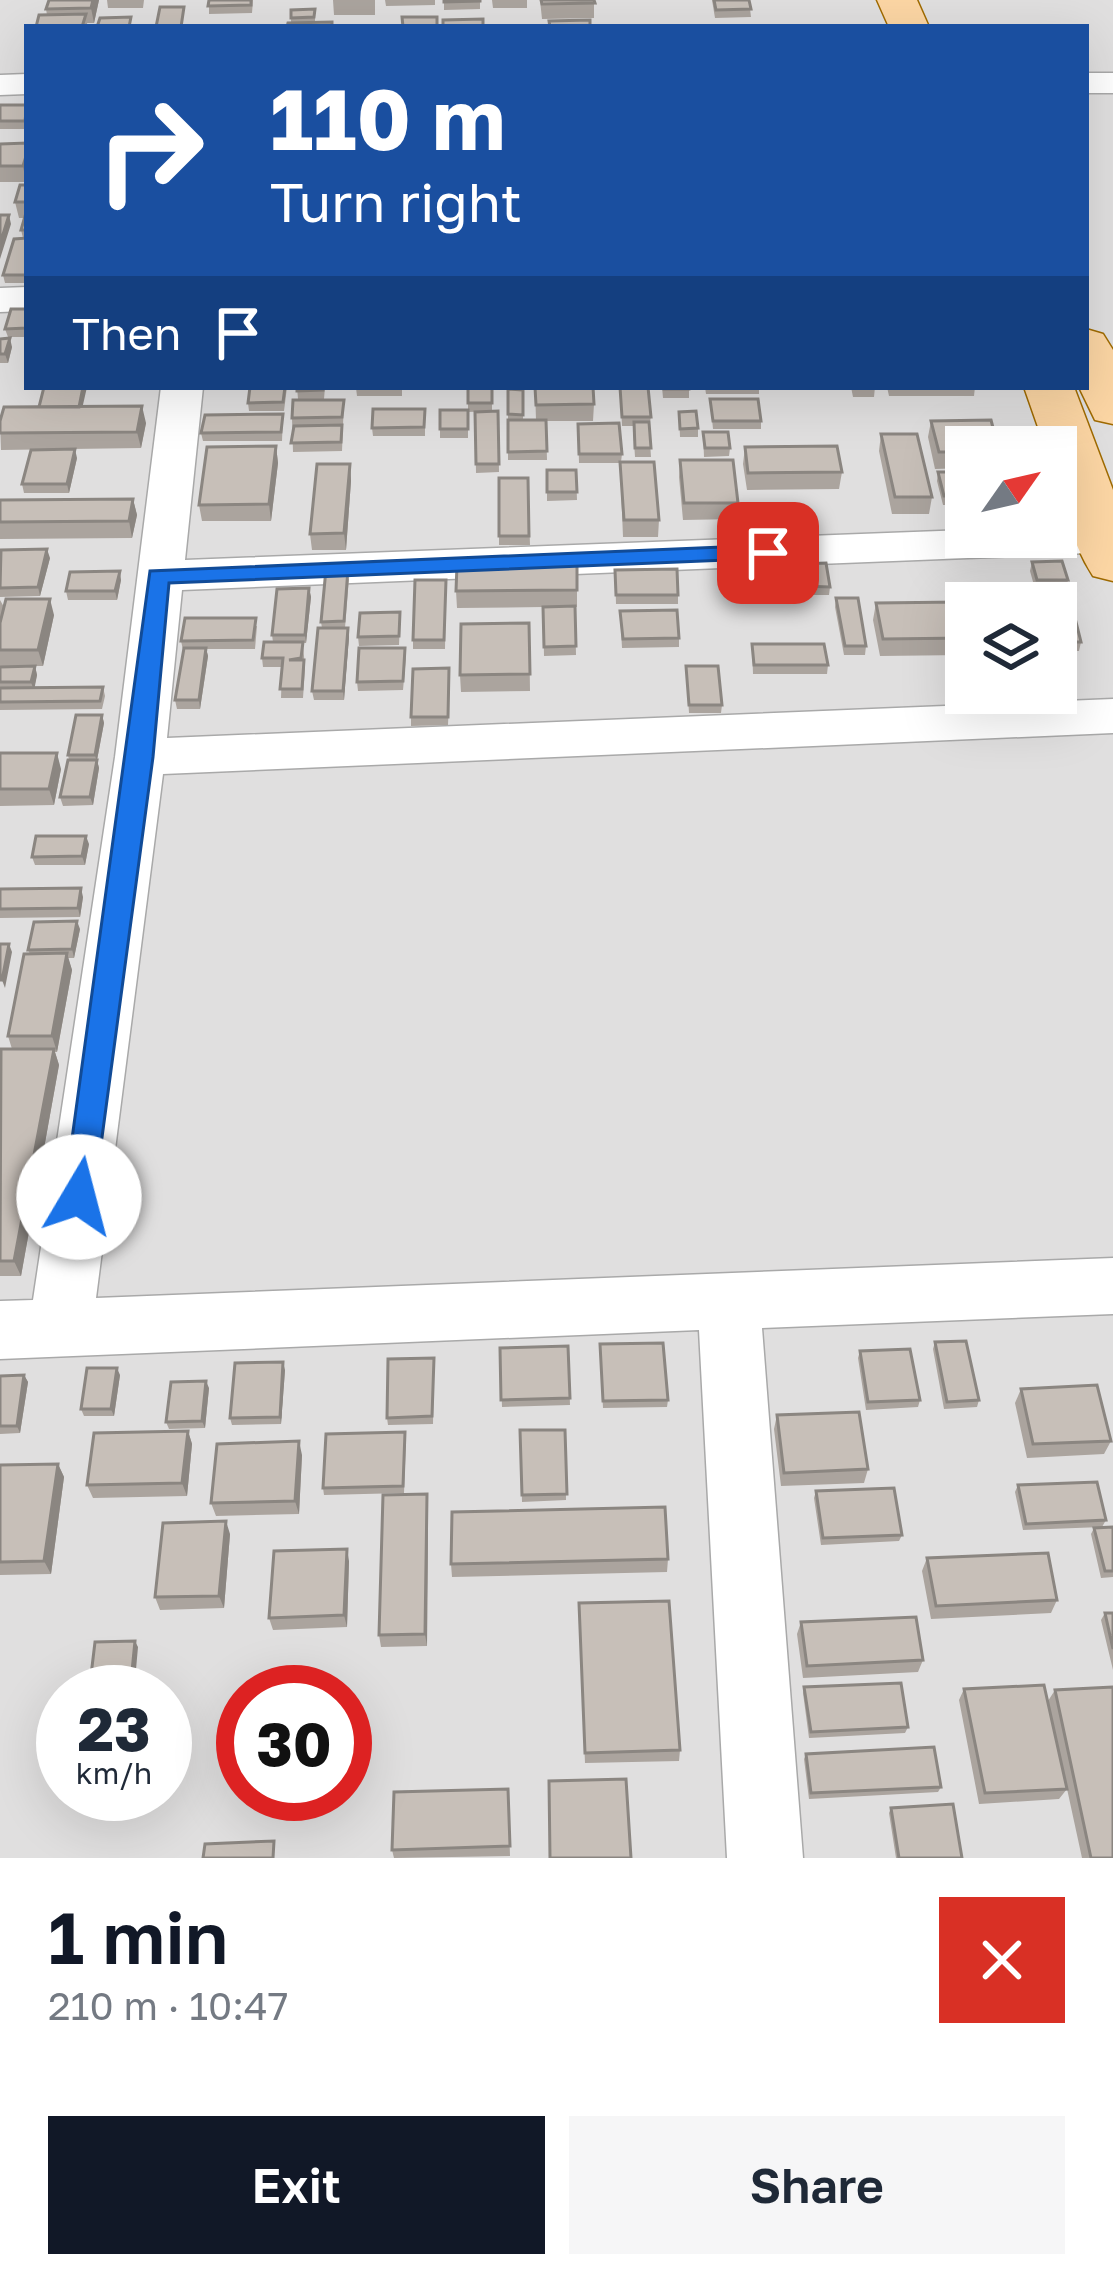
<!DOCTYPE html>
<html lang="en">
<head>
<meta charset="utf-8">
<style>
  :root { --surface:#fff; --page:#f6f6f7; --text:#1f2937; --muted:#747a83; --accent:#111827 }
  body { margin:0; font-family:"Golos Text",sans-serif; background:var(--page); color:var(--text); height:100vh; display:flex; flex-direction:column; font-size:45px; white-space:nowrap }
  * { box-sizing:border-box; margin:0 }
  p { font-size:39px; color:var(--muted) }
  .icon { flex:none; width:66px; height:66px; fill:none; stroke:currentColor; stroke-width:2; stroke-linecap:round; stroke-linejoin:round }
  .map { position:relative; height:1858px; overflow:hidden }
  .drawer { display:flex; flex-direction:column; background:var(--surface); flex:1 }
  .drawer>* { flex:none }
  .top-card { position:absolute; left:24px; top:24px; width:1065px; height:366px; border-radius:0px; box-shadow:0 12px 48px #0002; background:#1a4fa0; color:#fff; overflow:hidden }
  .needle { width:78px; rotate:56deg }
  .controls { position:absolute; left:945px; top:426px; display:grid; gap:24px }
  .controls a { display:grid; place-items:center; width:132px; height:132px; border-radius:0px; background:var(--surface); box-shadow:0 12px 48px #0002; font-size:60px }
  .speed { position:absolute; left:36px; top:1665px; display:flex; gap:24px; font-size:60px; font-weight:700; text-align:center }
  .speed>* { display:grid; place-content:center; width:156px; height:156px; border-radius:50%; background:var(--surface); box-shadow:0 12px 48px #0002; line-height:1 }
  .speed small { font-size:30px; font-weight:400 }
  .speed .limit { border:18px solid #d22; background:#fff; color:#111 }
  .pin { position:absolute; display:grid; place-items:center; width:102px; height:102px; color:#fff; margin:-51px; border-radius:24px; box-shadow:0 6px 18px #0006 }
  .me { position:absolute; width:132px; margin:-66px; rotate:8deg; stroke-linejoin:round; filter:drop-shadow(0 0 9px #0008) }
  .turn { display:flex; align-items:center; gap:42px; height:252px; padding:0 48px; font-size:54px }
  .turn .icon { width:156px; height:156px; stroke-width:2.5 }
  .turn b { display:block; font-size:84px; line-height:102px }
  .then { display:flex; align-items:center; height:114px; padding:0 48px; background:#0003; gap:24px; font-size:45px }
  .round { display:grid; place-items:center; flex:none; width:126px; height:126px; border-radius:0px; background:var(--page) }
  .head { display:flex; align-items:center; justify-content:space-between; height:204px; padding:0 48px }
  h1 { font-size:72px; font-weight:600; line-height:90px; color:var(--accent) }
  .primary-button { display:flex; gap:24px; margin-top:auto; padding:24px 48px }
  .primary-button a { flex:1; height:138px; border-radius:0px; background:var(--accent); color:#fff; font-size:48px; font-weight:600; line-height:138px; text-align:center }
  .primary-button a+a { background:var(--page); color:var(--text) }
  .map>svg:first-child { display:block }
  .residential { fill:#e0dfdf; fill-rule:evenodd }
  .lines { fill:none; stroke-linecap:round; stroke-linejoin:round }
  .minor-casing { stroke:#a9a9a9; stroke-width:3 }
  .major-casing { stroke:#a06b00; stroke-width:3 }
  .minor { fill:#fff; fill-rule:evenodd }
  .major { fill:#fcd6a4; fill-rule:evenodd }
  .wall { fill:#aba49e }
  .shaded-wall { fill:#8b8681 }
  .building { fill:#c7bfb8; stroke:#8b8681; stroke-width:3 }
  .route { fill:#1a73e8; stroke:#114b97; stroke-width:3 }
</style>
</head>
<body>
<div class="map">
<svg width="1113" height="1858" viewBox="0 0 1113 1858">
  <rect width="100%" height="100%" fill="#f2efe9"/>
  <path class="residential" d="M0,0H1113V1858H0ZM27,27H1086V387H27ZM966,447H1056V537H966ZM966,603H1056V693H966ZM63,1692H165V1794H63ZM243,1692H345V1794H243Z"/>
  <g class="lines">
    <defs>
      <path id="minor" d="M1086,73H1113V93H1086Z
        M27,74V94L0,95V75Z
        M27,287V311L0,312V288Z
        M161,387H203L185,560L966,530V537H1056V526L1113,524V552L182,590L167,738L1113,699V733L163,774L96,1298L1113,1258V1314L762,1328L803,1858H727L699,1330L0,1359V1301L33,1300L115,757Z"/>
      <path id="major" d="M877,0H917L929,27H889Z
        M1086,329L1103,334L1113,350V424L1095,420L1079,387H1086Z
        M1024,387H1074L1113,490V581L1093,576C1070,540 1056,489 1056,447H1045Z"/>
    </defs>
    <use href="#minor" class="minor-casing"/>
    <use href="#major" class="major-casing"/>
    <use href="#minor" class="minor"/>
    <use href="#major" class="major"/>
  </g>
  <path class="wall" d="M49,0H99L94,23H87L88,27H36L47,15L46,9Z
    M107,0H144L143,8H108Z
    M209,0H253L252,13L209,14Z
    M333,0H375V15H334Z
    M385,0H435V5L386,6Z
    M444,0H480V9L444,10Z
    M492,0H527V8H493Z
    M540,0H594V18L542,19Z
    M712,0H749L751,17L715,18Z
    M315,9V22L291,23V10Z
    M0,105H27V129H0Z
    M27,143L26,182H0V144Z
    M27,185V283H5L3,275L23,238L21,230L25,218H19L15,202Z
    M27,309V337H8L5,329Z
    M0,339L12,347L8,363H0Z
    M250,387H287L284,411H249L248,403Z
    M297,387H325L324,399H298Z
    M402,387V396H357L356,388Z
    M468,387H492V411L468,412V438H440V410H468Z
    M535,387L594,404L593,421H546L547,460H508V389L523,390V420H536Z
    M620,387L651,417L649,426L651,457H635L633,426H622Z
    M662,387H689V398H663Z
    M705,387H759V394H706Z
    M851,387H875L874,397H853Z
    M887,387H975L974,396H889Z
    M710,399L761,421V429H713Z
    M344,400L342,451L293,452L292,418Z
    M83,406L146,423L141,448L1,450L0,421Z
    M425,409V436H373L372,428Z
    M498,411L499,472L476,473L475,412Z
    M679,412L698,428V437H680Z
    M283,414L282,441H203L201,433Z
    M931,421L966,447V468L935,469L928,437Z
    M578,424L622,454L621,462L659,520L658,537H623L620,463H579Z
    M703,432L730,448L729,456L704,457Z
    M881,434L932,497L929,514H892L879,451Z
    M276,446L278,463L271,521H202L199,505Z
    M745,447L842,472L839,489L747,490L743,464Z
    M77,458L69,493H24L22,484Z
    M680,460L738,503L737,519L683,520L679,477Z
    M350,464L351,481L346,550H312L310,534Z
    M547,470H576L577,500L547,501Z
    M938,472H966V505H943L937,481Z
    M499,478H528L530,545H499Z
    M133,499L137,515L132,538L0,539V500Z
    M0,555L50,558L40,596L0,597Z
    M1032,562L1068,580L1066,589H1035L1030,571Z
    M577,564V607H575L576,655L544,656L543,607L457,608L456,591Z
    M798,564L830,587L829,595H800L797,572Z
    M615,570L678,595V604H616Z
    M349,578L345,628L349,637L344,700H314L312,691L322,628L321,622Z
    M121,580L117,600H68L66,591Z
    M446,580L445,649H413V640Z
    M309,588L311,597L306,643H303L305,669L303,698H281L282,667H263L262,658L273,642L272,635Z
    M836,598L866,646L865,655H844L835,607Z
    M0,600L4,607L54,615L43,666H35L37,675L34,688L103,687L105,696L102,709L0,710Z
    M876,603L966,631L964,655L880,656L873,620Z
    M620,611L679,638V647L622,648Z
    M1056,618L1081,642L1079,651H1056Z
    M400,621L399,645L359,646L358,637Z
    M529,623L530,691L461,692L460,675Z
    M257,626L255,649H206L208,656L200,709H177L175,700L183,650L181,641Z
    M752,644L828,665L827,674H753Z
    M1056,652L1074,671L1071,679L1056,680Z
    M406,657L403,690L358,691L357,682Z
    M686,666L722,705L721,713H689Z
    M450,677L448,725L411,726V717Z
    M102,715L104,723L97,760L99,768L93,805L63,806L60,797L69,760L68,755Z
    M0,753L61,769L54,805L0,806Z
    M89,844L85,865H35L32,857Z
    M0,889L83,897L80,917L0,918Z
    M80,929L74,958H68L72,970L57,1052H55L59,1065L21,1276H0V1053L12,1049L8,1036L30,954L28,950Z
    M935,1342L979,1400L977,1407L944,1409L933,1349Z
    M568,1346L570,1405L502,1407L500,1348Z
    M860,1351L920,1400L918,1407L866,1410L858,1358Z
    M600,1352L668,1400L667,1407L603,1408Z
    M434,1358L433,1424L388,1425L387,1418Z
    M285,1370L281,1424L232,1425L230,1418Z
    M24,1375L28,1382L20,1433L0,1434V1376Z
    M120,1375L114,1416H84L81,1409Z
    M209,1388L205,1428L169,1429L166,1422Z
    M1021,1389L1111,1441L1104,1454L1027,1458L1015,1403Z
    M777,1415L868,1469L864,1483L781,1486L774,1429Z
    M520,1430H565L566,1500L522,1502Z
    M188,1431L192,1444L187,1496L93,1498L87,1485Z
    M406,1439L404,1493L324,1495L323,1488Z
    M302,1455L299,1514L216,1516L211,1503Z
    M58,1464L64,1477L51,1574L0,1575V1465Z
    M1018,1485L1106,1520L1102,1527L1023,1530L1015,1492Z
    M816,1491L902,1535L899,1541L821,1545L814,1498Z
    M428,1507L427,1646L381,1647L379,1635Z
    M1113,1527V1577L1101,1578L1091,1534L1094,1528Z
    M230,1534L224,1608L160,1610L155,1597Z
    M927,1558L1057,1600L1051,1613L931,1619L922,1571Z
    M668,1559L667,1572L452,1577L451,1564Z
    M349,1561L347,1627L273,1630L269,1618Z
    M1105,1613H1113V1670L1101,1620Z
    M579,1616L680,1750L679,1761L585,1763Z
    M801,1622L923,1660L918,1672L803,1678L797,1634Z
    M804,1687L908,1727L905,1733L809,1738L803,1693Z
    M964,1689L1067,1789L1059,1799L979,1804L959,1700Z
    M1055,1690L1113,1858H1082L1048,1701Z
    M806,1754L941,1787L938,1792L809,1799L804,1759Z
    M508,1789L510,1856L394,1858L392,1850Z
    M891,1808L962,1858H896L889,1813Z"/>
  <path class="shaded-wall" d="M93,0H99L94,23L91,8Z
    M27,153L26,182L23,166Z
    M9,215L11,224L0,259V244Z
    M10,338L12,347L8,363L5,354Z
    M83,387H87L80,418L78,409Z
    M142,406L146,423L141,448L137,432Z
    M276,446L278,463L271,521L269,504Z
    M75,449L77,458L69,493L67,484Z
    M350,464L351,481L346,550L344,533Z
    M133,499L137,515L132,538L129,521Z
    M47,549L50,558L40,596L38,587Z
    M120,571L121,580L117,600L115,591Z
    M309,588L311,597L306,643L305,635Z
    M50,599L54,615L43,666L38,650Z
    M348,628L349,637L344,700L343,691Z
    M206,648L208,656L200,709L199,700Z
    M35,666L37,675L34,691L31,682Z
    M102,715L104,723L97,760L99,768L93,805L90,797L97,763L95,755Z
    M57,753L61,769L54,805L49,789Z
    M86,836L89,844L85,865L82,856Z
    M81,888L83,897L80,917L78,908Z
    M77,921L80,929L74,958L72,949Z
    M9,944L12,952L5,988L2,980Z
    M67,953L72,970L57,1052L52,1036Z
    M54,1049L59,1065L21,1276L14,1261Z
    M283,1362L285,1370L281,1424L280,1417Z
    M117,1368L120,1375L114,1416L111,1409Z
    M24,1375L28,1382L20,1433L17,1426Z
    M206,1381L209,1388L205,1428L202,1421Z
    M188,1431L192,1444L187,1496L182,1483Z
    M299,1441L302,1455L299,1514L295,1501Z
    M58,1464L64,1477L51,1574L44,1561Z
    M427,1494L428,1507L427,1646L425,1634Z
    M226,1521L230,1534L224,1608L219,1596Z
    M347,1549L349,1561L347,1627L344,1615Z
    M135,1641L138,1647L134,1692H130Z"/>
  <path class="building" d="M49,0H93L91,8L46,9Z
    M209,0H251V5L208,6Z
    M444,0H480V1L444,2Z
    M541,0H594L595,3L542,4Z
    M714,0H749L751,9L716,10Z
    M160,7H184L181,27H156Z
    M315,9L314,17L291,18V10Z
    M86,14L82,27H36L39,15Z
    M131,17L129,27H97L100,18Z
    M402,17H437V27H403Z
    M483,19V27H443V20Z
    M590,20V27H550L549,21Z
    M332,22V27H287L288,23Z
    M0,105H27L25,121H0Z
    M27,143V153L23,166H0V144Z
    M20,185H27V202H15Z
    M0,215H9L0,244Z
    M25,216H27V230H21Z
    M27,238V275H3L14,239Z
    M11,309H27V328L5,329Z
    M10,338L5,354H0V339Z
    M44,387H83L79,407H39Z
    M250,387H285L283,402L248,403Z
    M297,387H323V390L297,391Z
    M468,387H492V403H468Z
    M535,387H593L594,404L536,405Z
    M620,387H648L651,417H622Z
    M664,387H689V389H664Z
    M508,389L523,390V415L508,414Z
    M710,399H758L761,421H713Z
    M293,400H344L342,417L292,418Z
    M142,406L137,432L0,433V421L4,407Z
    M373,409H425L424,427L372,428Z
    M440,410H468V429H440Z
    M498,411L499,464H476L475,412Z
    M696,411L698,428L680,429L679,412Z
    M283,414L281,432L201,433L205,415Z
    M508,420H546L547,451L508,452Z
    M991,420L998,447H966V452H939L931,421Z
    M634,422H649L651,448H635Z
    M619,423L622,454H579L578,424Z
    M342,425L341,442L291,443L294,426Z
    M703,432H728L730,448H705Z
    M881,434H917L932,497H895Z
    M276,446L269,504L199,505L207,447Z
    M837,446L842,472L748,473L745,447Z
    M75,449L67,484H22L31,450Z
    M680,460H733L738,503H684Z
    M620,462H654L659,520H624Z
    M317,464H350L344,533L310,534Z
    M547,470H576L577,492H547Z
    M938,472H966V496H944Z
    M499,478H528L529,536H499Z
    M133,499L129,521L0,522V500Z
    M47,549L38,587L0,588L1,550Z
    M1062,561L1068,580H1037L1032,562Z
    M826,563L830,587L801,586L798,564Z
    M577,564V590L456,591L457,565Z
    M326,569H348L344,621L321,622Z
    M677,569L678,595H616L615,570Z
    M120,571L115,591H66L70,572Z
    M415,580H446L444,640H413Z
    M967,587H1004L1009,603H970Z
    M309,588L305,635H272L277,589Z
    M836,598H858L866,646H845Z
    M6,599H50L38,650H0V623Z
    M959,602L966,638L883,639L876,603Z
    M575,606L576,646L544,647L543,607Z
    M677,610L679,638L623,639L620,611Z
    M400,612L399,636L358,637L360,613Z
    M185,618H256L253,640L181,641Z
    M1056,618H1075L1081,642H1056Z
    M529,623L530,674L460,675L461,624Z
    M318,628H348L343,691H312Z
    M264,642H303L301,658L289,660H304L302,689H280L283,658H262Z
    M752,644H824L828,665H754Z
    M184,648H206L199,700H175Z
    M359,648H405L403,681L357,682Z
    M1056,652H1069L1074,671H1056Z
    M35,666L31,682H0V667Z
    M686,666H718L722,705H689Z
    M449,668L448,717H411L413,669Z
    M103,687L100,701L0,702V688Z
    M76,715H102L95,755H68Z
    M0,753H57L49,789H0Z
    M68,760H97L90,797H60Z
    M36,836H86L82,856L32,857Z
    M81,888L78,908L0,909V889Z
    M77,921L72,949L28,950L34,922Z
    M0,944H9L2,980H0Z
    M67,953L52,1036H8L24,954Z
    M1,1049H54L14,1261H0Z
    M966,1341L979,1400L947,1402L935,1342Z
    M663,1343L668,1400L603,1401L600,1344Z
    M568,1346L570,1398L501,1400L500,1348Z
    M910,1349L920,1400L868,1402L860,1351Z
    M434,1358L432,1416L387,1418L388,1359Z
    M283,1362L280,1417L230,1418L235,1363Z
    M87,1368H117L111,1409H81Z
    M24,1375L17,1426H0V1376Z
    M206,1381L202,1421L166,1422L171,1382Z
    M1097,1385L1111,1441L1033,1444L1021,1389Z
    M859,1412L868,1469L784,1473L777,1415Z
    M520,1430H565L567,1494L522,1495Z
    M188,1431L182,1483L87,1485L94,1433Z
    M405,1432L403,1486L323,1488L326,1434Z
    M299,1441L295,1501L211,1503L217,1444Z
    M58,1464L44,1561L0,1562V1465Z
    M1097,1482L1106,1520L1026,1524L1018,1485Z
    M894,1488L902,1535L823,1538L816,1491Z
    M427,1494L425,1634L379,1635L383,1495Z
    M665,1507L668,1559L451,1564L452,1512Z
    M226,1521L219,1596L155,1597L163,1523Z
    M1113,1527V1571H1105L1094,1528Z
    M347,1549L344,1615L269,1618L274,1551Z
    M1048,1553L1057,1600L936,1606L927,1558Z
    M669,1601L680,1750L585,1753L579,1603Z
    M1105,1613H1113V1649Z
    M916,1617L923,1660L807,1666L801,1622Z
    M135,1641L130,1692H89L95,1642Z
    M901,1683L908,1727L811,1732L804,1687Z
    M1044,1685L1067,1789L985,1793L964,1689Z
    M1113,1687V1858H1091L1055,1690Z
    M934,1747L941,1787L811,1793L806,1754Z
    M626,1779L631,1858H550L549,1781Z
    M508,1789L510,1846L392,1850L394,1792Z
    M953,1804L962,1858H899L891,1808Z
    M274,1841L273,1858H203L205,1844Z"/>
  <path class="route" d="M768,545L776,547V558L169,583L153,757L94,1197L90,1207L79,1210L68,1207L64,1197L150,571Z"/>
</svg>
<div class="controls">
<a><svg class="needle" viewBox="-14 -14 28 28"><path d="M0-13l5 13h-10z" fill="#e53935"/><path d="M0 13l5-13h-10z" fill="#747a83"/></svg></a>
<a><svg class="icon" aria-label="layers" viewBox="0 0 24 24"><path d="M12 4l9 5-9 5-9-5zM3 14l9 5 9-5"/></svg></a>
</div>
<div class="speed"><div>23<small>km/h</small></div><div class="limit">30</div></div>
<div class="pin" style="left:768px;top:553px;background:#d93025"><svg class="icon" aria-label="arrive" viewBox="0 0 24 24"><path d="M6 21V4h12l-3 4 3 4H6"/></svg></div>
<svg class="me" style="left:79px;top:1197px" viewBox="-20 -20 40 40"><circle r="19" fill="#fff"/><path d="M0-13L10 11 0 6-10 11z" fill="#1a73e8"/></svg>
<div class="top-card">
<div class="turn"><svg class="icon" aria-label="right" viewBox="0 0 24 24"><path d="M7 20v-9h11M14 6l5 5-5 5"/></svg><div><b>110 m</b>Turn right</div></div>
<div class="then">Then<svg class="icon" aria-label="arrive" viewBox="0 0 24 24"><path d="M6 21V4h12l-3 4 3 4H6"/></svg></div>
</div>
</div>
<section class="drawer">
<div class="head"><div><h1>1 min</h1><p>210 m · 10:47</p></div><a class="round" style="background:#d93025;color:#fff"><svg class="icon" aria-label="close" viewBox="0 0 24 24"><path d="M6 6l12 12M18 6L6 18"/></svg></a></div>
<div class="primary-button"><a>Exit</a><a>Share</a></div>
</section>
</body>
</html>
